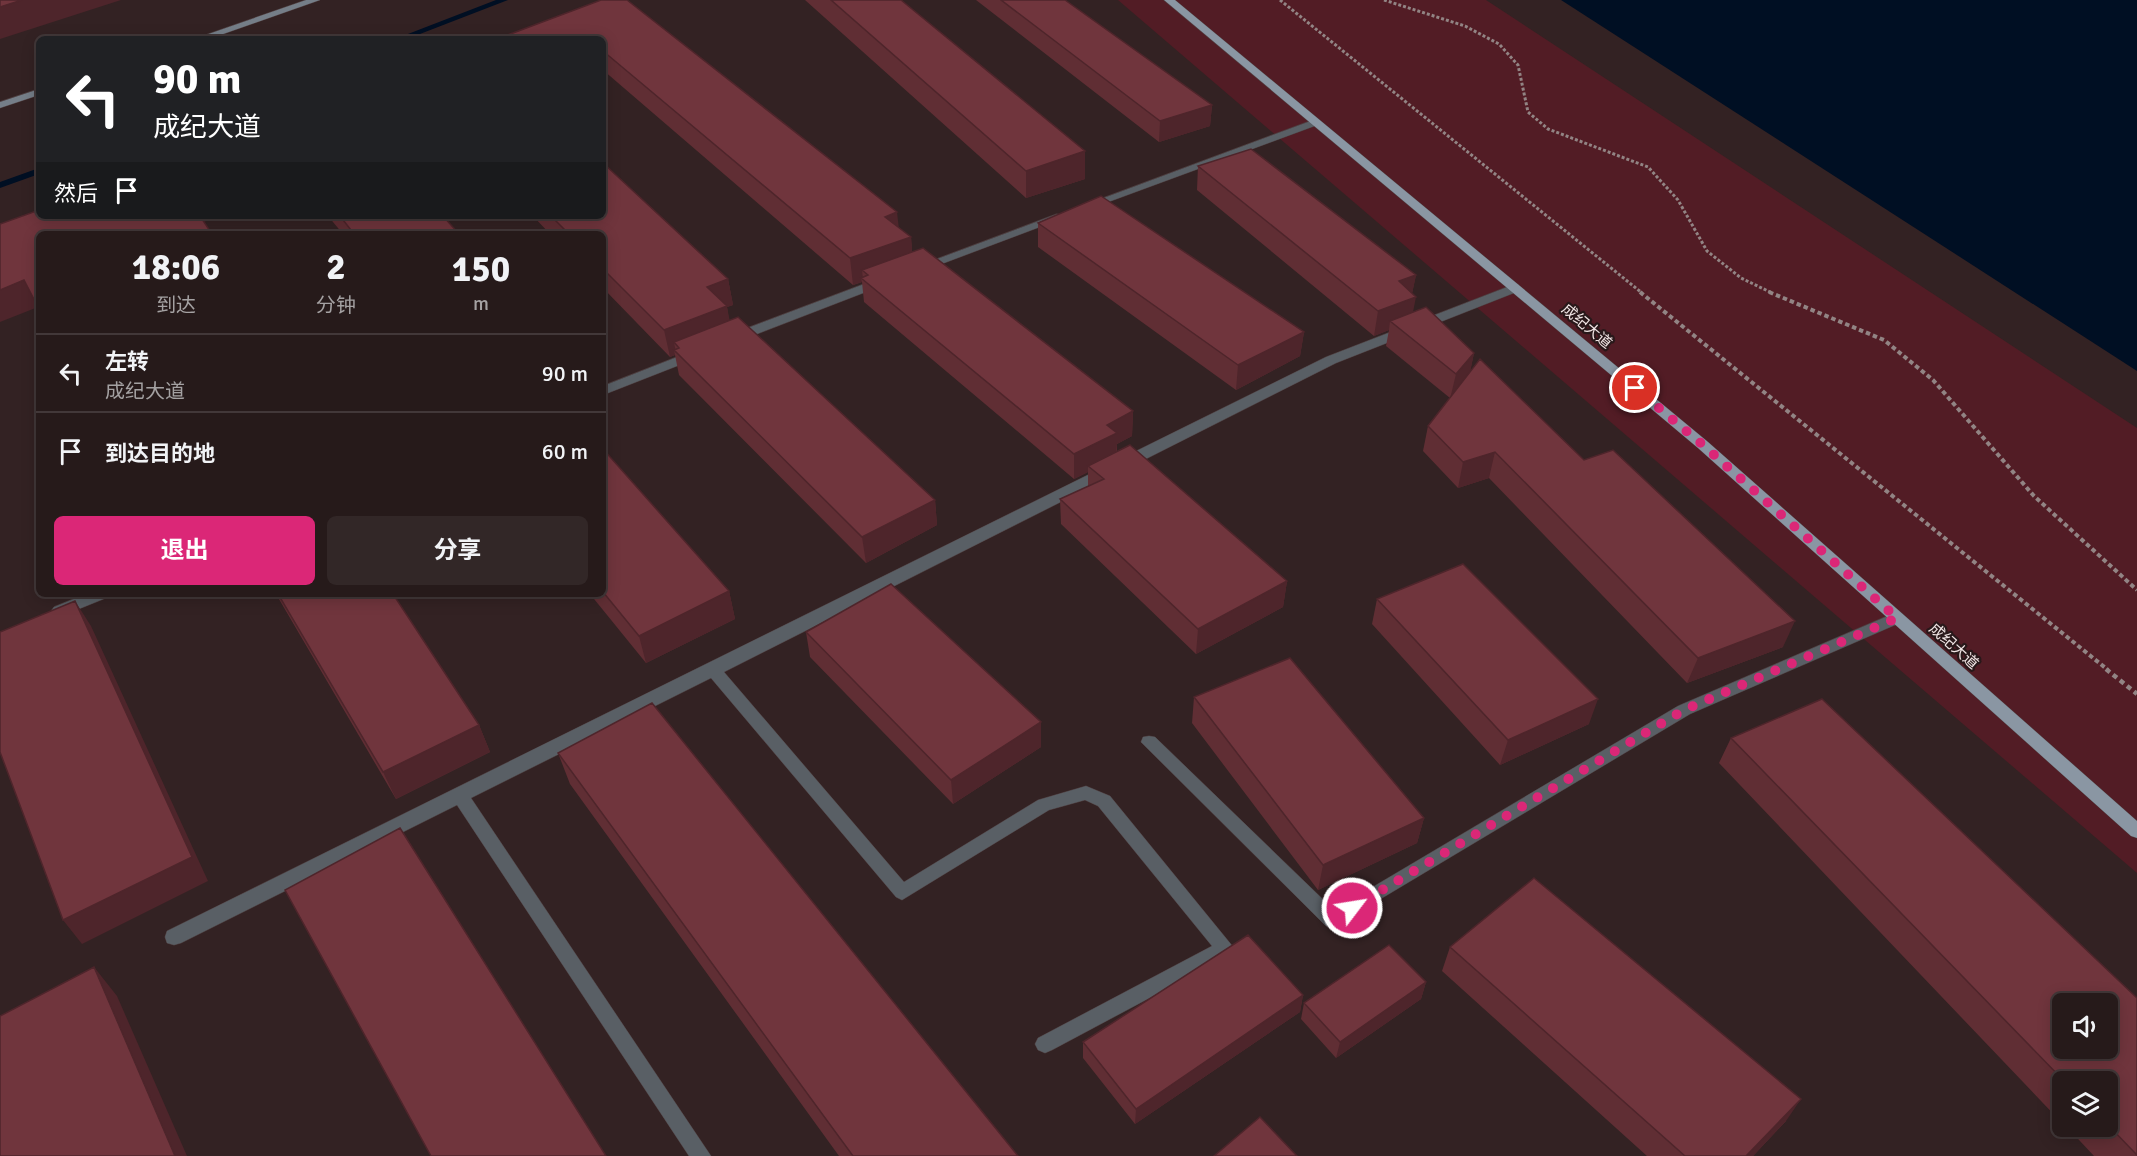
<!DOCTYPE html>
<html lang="zh">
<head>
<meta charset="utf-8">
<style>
  :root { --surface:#261a1a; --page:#322727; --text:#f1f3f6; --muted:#a4a1a2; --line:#423839; --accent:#db2777 }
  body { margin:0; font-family:Signika,"Noto Sans SC",sans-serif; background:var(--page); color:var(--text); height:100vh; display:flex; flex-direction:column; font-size:22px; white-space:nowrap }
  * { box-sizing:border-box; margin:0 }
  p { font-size:20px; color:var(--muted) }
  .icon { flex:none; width:33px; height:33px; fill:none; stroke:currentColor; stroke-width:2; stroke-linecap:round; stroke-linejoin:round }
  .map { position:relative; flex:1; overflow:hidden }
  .drawer { position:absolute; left:36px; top:231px; width:570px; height:366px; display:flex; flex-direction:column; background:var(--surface); border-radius:9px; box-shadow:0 3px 15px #0003,0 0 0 2px var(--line) }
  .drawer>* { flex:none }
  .guide { position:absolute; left:36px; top:36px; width:570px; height:183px; border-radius:9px; box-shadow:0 3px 15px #0003,0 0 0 2px var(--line); background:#202124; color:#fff; overflow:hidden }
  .buttons { position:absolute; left:2052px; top:993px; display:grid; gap:12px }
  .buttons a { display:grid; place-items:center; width:66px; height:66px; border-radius:9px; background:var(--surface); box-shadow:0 3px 15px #0003,0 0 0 2px var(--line); font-size:30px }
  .pin { position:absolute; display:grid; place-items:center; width:51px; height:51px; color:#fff; margin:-26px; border:3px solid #fff; border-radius:50%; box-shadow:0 2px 6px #0007 }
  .me { position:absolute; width:66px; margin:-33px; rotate:59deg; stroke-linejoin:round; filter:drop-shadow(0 0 4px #0008) }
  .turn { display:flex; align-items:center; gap:21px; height:126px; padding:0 18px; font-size:27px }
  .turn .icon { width:78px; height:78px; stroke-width:2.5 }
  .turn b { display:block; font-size:42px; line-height:51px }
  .then { display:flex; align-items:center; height:57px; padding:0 18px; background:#0003; gap:12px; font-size:22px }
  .eta { display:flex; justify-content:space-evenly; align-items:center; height:102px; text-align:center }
  .eta b { font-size:36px; font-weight:700; line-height:42px }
  .button { display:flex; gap:12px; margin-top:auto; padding:12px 18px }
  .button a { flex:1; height:69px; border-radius:9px; background:var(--accent); color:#fff; font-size:24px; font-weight:700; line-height:69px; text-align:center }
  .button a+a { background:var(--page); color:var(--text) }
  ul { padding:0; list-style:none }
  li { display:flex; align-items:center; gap:18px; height:78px; padding:0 18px; border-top:2px solid var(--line) }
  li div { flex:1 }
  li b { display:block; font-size:22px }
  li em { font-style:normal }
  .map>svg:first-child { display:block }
  .green { fill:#521c25 }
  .water { fill:#000f23 }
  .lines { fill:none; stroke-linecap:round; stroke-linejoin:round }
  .stream { fill:#000f23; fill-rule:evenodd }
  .lane-casing { stroke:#4e3d3e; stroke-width:1 }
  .street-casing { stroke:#4e3d3e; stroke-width:1 }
  .secondary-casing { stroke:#4e3d3e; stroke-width:1 }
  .primary-casing { stroke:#4e3d3e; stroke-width:1 }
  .path-far2 { stroke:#928484; stroke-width:3; stroke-dasharray:3 2; stroke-linecap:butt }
  .path-far1 { stroke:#928484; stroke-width:4; stroke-dasharray:4.5 3; stroke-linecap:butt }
  .path { stroke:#928484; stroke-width:4.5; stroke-dasharray:5 4; stroke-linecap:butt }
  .lane { fill:#595f65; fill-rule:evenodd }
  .street { fill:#595f65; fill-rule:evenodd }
  .secondary { fill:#757e88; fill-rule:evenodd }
  .primary { fill:#8a96a3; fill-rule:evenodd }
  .wall { fill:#602e34 }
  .shaded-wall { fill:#4e252b }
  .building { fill:#70353d; stroke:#4e252b; stroke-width:1.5; fill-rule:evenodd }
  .route { stroke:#db2777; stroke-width:10; stroke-dasharray:0 18 }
  .labels { text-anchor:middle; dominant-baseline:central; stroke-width:4.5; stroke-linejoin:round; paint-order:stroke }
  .street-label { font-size:15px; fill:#f1e5e5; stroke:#29181a }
</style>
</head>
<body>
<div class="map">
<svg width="2137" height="1156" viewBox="0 0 2137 1156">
  <rect width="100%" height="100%" fill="#332223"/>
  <path class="green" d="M1118,0H1486L2137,428V873Z"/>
  <path class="water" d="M1561,0H2137V371Z"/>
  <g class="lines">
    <path class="stream" d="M496,0H508L407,39H395Z
      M39,168V174L0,188V182Z"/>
    <defs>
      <path id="lane" d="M1897,612L1902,614L1905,618L1902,622L1690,714L1332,928L1326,926L1141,742L1143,737L1149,736L1155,737L1334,910L1678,706Z"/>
      <path id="street" d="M1316,119L1321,122L1320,124L1092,208H1084L1082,206Z
        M1057,214L1061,215V219L923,271L919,272L913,268Z
        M880,278L884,279V285L739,341L734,342L728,338L729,335Z
        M1515,284L1519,285V291L1336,363L724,672L904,882L1038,800L1086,786L1110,796L1234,948L1232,954L1052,1050L1045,1053L1038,1050L1035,1044L1038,1038L1212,946L1098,806L1085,800L1049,810L902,900L896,897L711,678L471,798L711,1156H689L457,805L181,943L174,945L167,943L165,937L167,931L1326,357Z
        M695,350L700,351L701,354L700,357L603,395V386Z
        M86,594H109L106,598L59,617L54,615L51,611L54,607Z"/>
      <path id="secondary" d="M306,0H320L209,39H194Z
        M39,89V95L0,108V102Z"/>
      <path id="primary" d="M1164,0H1175L1708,442L2137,821V838L2131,836L1698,448Z"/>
    </defs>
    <use href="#lane" class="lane-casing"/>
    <use href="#street" class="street-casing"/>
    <use href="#secondary" class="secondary-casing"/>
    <use href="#primary" class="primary-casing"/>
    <path class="path-far2" d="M1280,0L1642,293
      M1384,0L1465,26L1499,44L1518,65L1528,112L1548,129L1648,167L1678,200L1707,251L1741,278L1772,293"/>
    <path class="path-far1" d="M1640,292L2108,670
      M1769,292L1884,340L1933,380L2034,496L2137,590"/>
    <path class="path" d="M2106,669L2137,694"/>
    <use href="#lane" class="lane"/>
    <use href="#street" class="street"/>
    <use href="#secondary" class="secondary"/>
    <use href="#primary" class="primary"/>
  </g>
  <path class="wall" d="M601,0L911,237L912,252L1133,411L1132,436L1117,444V452L1287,581L1283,607L1196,654L1061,524L1060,499L1088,486V472L1074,479L864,302L862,282L853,285L603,70V39Z
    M805,0H901L1085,179L1026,198Z
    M976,0H1065L1212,105L1210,126L1159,142Z
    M1198,166L1416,275L1412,293L1413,312L1474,353L1470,371L1584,460L1783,647L1687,683L1489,478L1458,488L1423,451L1428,426L1450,398L1386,346L1389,330L1374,336L1197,190Z
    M328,216H443L459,234H343Z
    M533,216H603L728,279L733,305L727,307L729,321L935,500L937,525L866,563L679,375L675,355L670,357L603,288V234H550Z
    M1038,223L1304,332L1300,356L1236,390L1038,247Z
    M603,449L729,591L735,619L646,663L590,594H603Z
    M276,594H393L479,725L490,752L396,799Z
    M1377,599L1589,724L1500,765L1372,624Z
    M806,632L1041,722V747L953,804L810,657Z
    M1194,697L1424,818L1417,843L1318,890L1192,723Z
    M1731,738L2137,998V1156H2094L2066,1126H2108V1082H2062V1123L1719,763Z
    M558,753L1018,1156H839L570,784Z
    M1450,947L1786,1121L1753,1156H1647L1442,971Z
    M1426,982L1421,999L1336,1058L1301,1019L1304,1003Z
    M1303,995L1300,1012L1135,1124L1083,1058V1042Z"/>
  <path class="shaded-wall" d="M22,0H121L0,39V7Z
    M1212,105L1210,126L1159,142L1160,121Z
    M1085,151V179L1026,198V171Z
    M897,212L900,238L885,217Z
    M195,216H218L199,224Z
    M911,237L913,263L868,275L862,270L863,279L861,278L862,282L853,285L850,258Z
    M1416,275L1411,299L1416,297L1411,322L1390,321L1389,330L1374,336L1378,311L1399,281Z
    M728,279L733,305L727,307L732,332L679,348L674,342L676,353L674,350L675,355L670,357L664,330L707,287Z
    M24,280L38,307L0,322V290Z
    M1304,332L1300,356L1236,390L1238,365Z
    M1474,353L1469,378L1450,399L1456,374Z
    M1133,411L1132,436L1117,444L1116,458L1088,466V472L1074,479V454L1107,425Z
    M1495,452L1489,478L1458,488L1463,462Z
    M935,500L937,525L866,563L862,537Z
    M1287,581L1283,607L1196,654L1198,629Z
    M729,591L735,619L646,663L639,636Z
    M75,601L91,626L208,881L82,944L63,920Z
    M1795,621L1783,647L1687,683L1698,658Z
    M1598,699L1589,724L1500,765L1508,740Z
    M1041,722V747L953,804L951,780Z
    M479,725L490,752L396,799L383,772Z
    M1424,818L1417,843L1318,890L1323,865Z
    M94,967L117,996L187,1156H175Z
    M1426,982L1421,999L1336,1058L1340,1042Z
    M1303,995L1300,1012L1135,1124L1136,1109Z
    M1801,1099L1786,1121L1753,1156H1746Z"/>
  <path class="building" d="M0,0H22L0,7Z
    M601,0H627L897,212L885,217L911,237L850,258L603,51V39H497Z
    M831,0H901L1085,151L1026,171Z
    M1001,0H1065L1212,105L1160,121Z
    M1251,149L1416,275L1399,281L1416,297L1378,311L1198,166Z
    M603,163L728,279L707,287L727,306L664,330L603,269V234H569L551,216H603Z
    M1101,196L1304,332L1238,365L1038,223Z
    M39,210V216H200L212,234H39V309L24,280L0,290V224Z
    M340,216H443L459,234H354Z
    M923,248L1133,411L1107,425L1117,433L1074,454L861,278L868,275L862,270Z
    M1426,307L1474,353L1456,374L1390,321Z
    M738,317L935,500L862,537L674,350L679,348L674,342Z
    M1480,359L1584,460L1613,450L1795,621L1698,658L1495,452L1463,462L1428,426Z
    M1130,445L1287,581L1198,629L1060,499L1104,479L1088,466Z
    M603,449L729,591L639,636L603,592Z
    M1463,564L1598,699L1508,740L1377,599Z
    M891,584L1041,722L951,780L806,632Z
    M278,594H393L479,725L383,772Z
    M75,601L192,857L63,920L0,752V632Z
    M1290,658L1424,818L1323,865L1194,697Z
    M1822,699L2137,998V1155L2108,1125V1082H2065L1731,738ZM2062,1004H2108V1048H2062Z
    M652,703L1018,1156H853L558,753Z
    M400,828L606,1156H431L285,890Z
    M1534,878L1801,1099L1746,1156H1685L1450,947Z
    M1248,935L1303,995L1136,1109L1083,1042Z
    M1389,945L1426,982L1340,1042L1304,1003Z
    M94,967L175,1156H0V1016Z
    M1260,1117L1297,1156H1214Z"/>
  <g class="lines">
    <path class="route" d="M1352,908L1684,710L1897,618L1703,445L1635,388"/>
  </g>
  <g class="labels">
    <g class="street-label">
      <text transform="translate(1587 326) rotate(40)">成纪大道</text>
      <text transform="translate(1954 646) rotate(42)">成纪大道</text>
    </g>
  </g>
</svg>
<div class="buttons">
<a><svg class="icon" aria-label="sound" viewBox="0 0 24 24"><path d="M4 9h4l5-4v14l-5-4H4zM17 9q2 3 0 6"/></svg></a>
<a><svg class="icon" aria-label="layers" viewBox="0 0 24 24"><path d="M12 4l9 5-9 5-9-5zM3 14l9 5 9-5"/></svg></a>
</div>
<div class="pin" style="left:1635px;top:388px;background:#d93025"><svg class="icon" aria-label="arrive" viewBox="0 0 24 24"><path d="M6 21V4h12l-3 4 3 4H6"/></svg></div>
<svg class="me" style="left:1352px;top:908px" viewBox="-20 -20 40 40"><circle r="17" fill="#db2777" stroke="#fff" stroke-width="3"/><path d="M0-11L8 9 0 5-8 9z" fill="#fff"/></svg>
<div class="guide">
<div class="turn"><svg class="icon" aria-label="left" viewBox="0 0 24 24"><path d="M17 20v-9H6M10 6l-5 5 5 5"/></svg><div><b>90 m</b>成纪大道</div></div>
<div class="then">然后<svg class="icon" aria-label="arrive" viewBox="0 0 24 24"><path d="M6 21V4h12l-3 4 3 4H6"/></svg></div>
</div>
<section class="drawer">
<div class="eta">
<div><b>18:06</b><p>到达</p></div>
<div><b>2</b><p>分钟</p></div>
<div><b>150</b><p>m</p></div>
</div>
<ul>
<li><svg class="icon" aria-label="left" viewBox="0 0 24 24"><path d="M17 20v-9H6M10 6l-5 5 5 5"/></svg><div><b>左转</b><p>成纪大道</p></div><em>90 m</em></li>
<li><svg class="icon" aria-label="arrive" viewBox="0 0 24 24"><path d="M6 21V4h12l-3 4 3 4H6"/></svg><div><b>到达目的地</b></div><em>60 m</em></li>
</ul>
<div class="button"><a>退出</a><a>分享</a></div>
</section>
</div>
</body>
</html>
